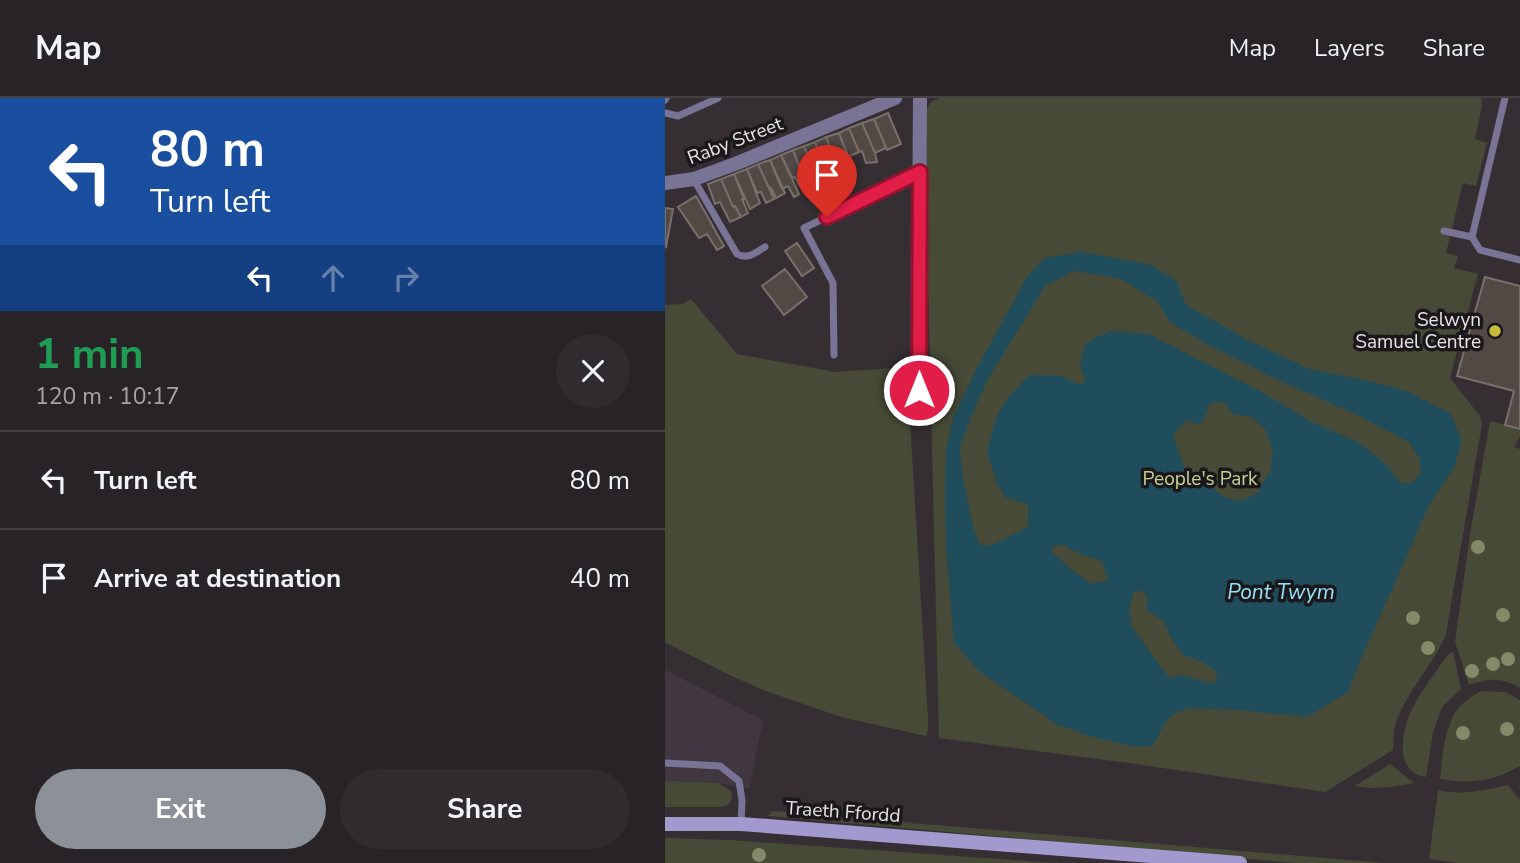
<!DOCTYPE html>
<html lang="en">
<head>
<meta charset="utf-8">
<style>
  :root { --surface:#282327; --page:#302b2f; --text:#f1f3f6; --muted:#a5a4a7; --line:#444044; --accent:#8c9099 }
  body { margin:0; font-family:"Nunito Sans",sans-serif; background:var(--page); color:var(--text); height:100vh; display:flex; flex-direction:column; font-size:26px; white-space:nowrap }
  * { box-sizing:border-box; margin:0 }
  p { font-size:23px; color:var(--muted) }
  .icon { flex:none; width:38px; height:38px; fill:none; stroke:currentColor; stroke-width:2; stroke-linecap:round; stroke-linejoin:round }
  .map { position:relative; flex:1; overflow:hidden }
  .panel { display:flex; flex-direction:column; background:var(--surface); width:665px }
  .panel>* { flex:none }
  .top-card { background:#1a4fa0; color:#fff; overflow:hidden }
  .pin { position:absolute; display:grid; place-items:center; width:60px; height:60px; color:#fff; margin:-72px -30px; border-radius:50% 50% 50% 0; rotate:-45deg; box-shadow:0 0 7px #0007 }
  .pin .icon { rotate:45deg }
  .me { position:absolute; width:77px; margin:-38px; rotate:0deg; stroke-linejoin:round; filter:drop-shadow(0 0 5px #0008) }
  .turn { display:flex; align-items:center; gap:24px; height:147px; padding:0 35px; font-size:32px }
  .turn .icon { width:91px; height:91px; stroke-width:2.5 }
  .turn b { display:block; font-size:49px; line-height:60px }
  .lanes { display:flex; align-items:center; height:66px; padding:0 35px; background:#0003; justify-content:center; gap:35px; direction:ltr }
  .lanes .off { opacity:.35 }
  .round { display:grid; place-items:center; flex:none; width:74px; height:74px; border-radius:37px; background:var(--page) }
  .overview { display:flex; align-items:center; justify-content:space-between; height:119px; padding:0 35px }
  h1 { font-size:42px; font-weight:700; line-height:52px; color:#1e9e55 }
  .cta { display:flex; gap:14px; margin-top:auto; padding:14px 35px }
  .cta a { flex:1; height:80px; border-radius:42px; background:var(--accent); color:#fff; font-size:28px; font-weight:700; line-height:80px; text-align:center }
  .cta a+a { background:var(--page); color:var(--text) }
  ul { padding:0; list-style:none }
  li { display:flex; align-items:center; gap:21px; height:98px; padding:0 35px; border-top:2px solid var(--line) }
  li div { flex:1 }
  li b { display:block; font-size:26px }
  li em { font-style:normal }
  header { display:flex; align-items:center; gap:42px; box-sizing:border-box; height:98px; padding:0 35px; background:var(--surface); border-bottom:2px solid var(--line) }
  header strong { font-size:33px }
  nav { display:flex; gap:38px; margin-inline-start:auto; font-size:24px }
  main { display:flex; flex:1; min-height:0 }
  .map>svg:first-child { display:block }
  .built { fill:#413740 }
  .green { fill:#464a36 }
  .water { fill:#204d5b; fill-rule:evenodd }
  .building { fill:#524945; stroke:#79706c; stroke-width:2 }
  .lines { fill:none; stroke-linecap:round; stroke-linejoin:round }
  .service { stroke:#797496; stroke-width:7 }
  .minor { stroke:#797496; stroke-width:14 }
  .secondary { stroke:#a299cf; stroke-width:14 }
  .tree { fill:#858969 }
  .route-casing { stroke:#92132f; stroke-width:18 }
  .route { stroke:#e11d48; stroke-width:12 }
  .poi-dot { fill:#c8bb3b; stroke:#1b181b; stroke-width:2.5 }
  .labels { text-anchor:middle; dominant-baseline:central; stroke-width:7; stroke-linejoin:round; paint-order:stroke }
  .street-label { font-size:19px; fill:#e7e3e6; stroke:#1b181b }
  .poi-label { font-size:19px; fill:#e7e3e6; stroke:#1b181b; text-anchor:end }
  .park-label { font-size:19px; fill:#c7d394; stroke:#1b181b }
  .water-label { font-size:21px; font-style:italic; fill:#93e1fb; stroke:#1b181b }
</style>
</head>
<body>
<header>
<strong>Map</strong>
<nav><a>Map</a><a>Layers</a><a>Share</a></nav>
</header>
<main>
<section class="panel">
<div class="top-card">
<div class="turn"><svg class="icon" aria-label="left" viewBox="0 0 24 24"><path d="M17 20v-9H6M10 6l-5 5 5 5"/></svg><div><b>80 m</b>Turn left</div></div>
<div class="lanes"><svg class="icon" aria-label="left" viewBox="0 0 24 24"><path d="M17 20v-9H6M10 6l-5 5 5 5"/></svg><svg class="icon off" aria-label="ahead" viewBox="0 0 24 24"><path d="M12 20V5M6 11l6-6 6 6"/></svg><svg class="icon off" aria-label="right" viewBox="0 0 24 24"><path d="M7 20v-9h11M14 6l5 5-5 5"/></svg></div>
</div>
<div class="overview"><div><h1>1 min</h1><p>120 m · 10:17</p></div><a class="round"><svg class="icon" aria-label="close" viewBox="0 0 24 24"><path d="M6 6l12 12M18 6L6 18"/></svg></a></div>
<ul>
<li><svg class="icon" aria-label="left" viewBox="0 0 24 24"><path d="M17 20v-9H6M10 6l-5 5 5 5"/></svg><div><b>Turn left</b></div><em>80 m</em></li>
<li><svg class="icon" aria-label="arrive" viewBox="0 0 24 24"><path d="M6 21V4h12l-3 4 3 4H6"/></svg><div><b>Arrive at destination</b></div><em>40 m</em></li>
</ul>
<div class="cta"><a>Exit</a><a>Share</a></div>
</section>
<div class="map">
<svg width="855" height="765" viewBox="0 0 855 765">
  <rect width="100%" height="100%" fill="#352f34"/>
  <path class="built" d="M0,572L98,622L84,691L53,685L0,683Z"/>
  <path class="green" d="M275,0H816L817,8L810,41L822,45L811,88L798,85L781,155L793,158L789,170L813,176L785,280L815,318L817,326L781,536C768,567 743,592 731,624C728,633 729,643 728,652L660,694L471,666L274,640L259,15L267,3Z
    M26,201L72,256L170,274L244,269L243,275L239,282L227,284V298L237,300L244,307L263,620V632L261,638L176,619L98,592L60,575L0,544V207L18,206Z
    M825,323L855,331V338L849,349L855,351V590C836,579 824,580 804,587L790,544L805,436Z
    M788,554L796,591L777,609L768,634L761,679C758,678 754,678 751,676C728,664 740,622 750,605C759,589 771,574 781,559L785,555Z
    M816,593L840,594L855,602V668C827,684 806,686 775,681C778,655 779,619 802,602C806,599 811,596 816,593Z
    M725,666L749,685C730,689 709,692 690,688Z
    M0,683L53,685L66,693L67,701L63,707L58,709H0Z
    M843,687L855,702V765H794L764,761L773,692C797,698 819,692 843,687Z
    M107,713L719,765H630L103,718Z
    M0,740L65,742L391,765H0Z"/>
  <path class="water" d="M416,154L483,166L511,182L521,207L581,241L644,271L704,283L741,293L785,315L797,342L789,370L765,405L696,561L683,594L642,619L574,612L524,610L511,615L502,622L487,648L470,649L428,639L393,627L314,573L289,545L281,448L280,400L281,353L288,320L311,272L362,179L379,160ZM409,173L454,180L492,203L506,225L542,246L607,279L690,316L744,344L754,360L756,375L747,385H735L721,366L693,344L649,325L593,292L483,236L445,233L430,240L419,248L415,268L421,282L416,287L396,278L364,277L341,302L330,322L322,354L332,385L341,400L363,406V429L325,448L315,447L309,433L298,381L295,349L307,317L323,281L380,188ZM559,304L568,316L587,319L601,332L608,354L605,373L592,396L574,403L561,400L519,370L508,337L522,322L536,327L545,305ZM398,447L416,456L437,463L443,482L427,486L407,472L387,454L388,448ZM469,493H478L483,501L481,511L498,523L506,540L517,556L535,563L553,574L549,586L516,577L504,580L467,529L464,512Z"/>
  <path class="building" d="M223,15L236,46L222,52L209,21Z
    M209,21L221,50L210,55L197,25Z
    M197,25L210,55L212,64L201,65L197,53L194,54L184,30Z
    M184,30L194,54L183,59L174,35Z
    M174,35L189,73L180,77L175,61L170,63L161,39Z
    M161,39L174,73L165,76L161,67H159L150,44Z
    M150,44L164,79L157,82L153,70L148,72L139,48Z
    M139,48L151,79L140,84L128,52Z
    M128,52L140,85L134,87L130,79L127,80L116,57Z
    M116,57L134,96L129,99L123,88L117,91L105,62Z
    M105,62L120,95L111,100L106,90H104L93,66Z
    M93,66L109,101L101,105L96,94L92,95L82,71Z
    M82,71L95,105L85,111L69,76Z
    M69,76L79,101H77L83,115L76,119L70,108L68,109L56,81Z
    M56,81L68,109L70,108L76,119L65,124L55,104L50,106L43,86Z
    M31,98L59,148L52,152L42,136L34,140L13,109Z
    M0,110L8,111L1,149L0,148Z
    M132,145L149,170L137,178L120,153Z
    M120,171L142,199L119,217L97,188Z
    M820,179L855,188V331L840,327L849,293L792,278Z"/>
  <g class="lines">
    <path class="service" d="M840,0L807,139L815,152L855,162
      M0,2L1,0
      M0,15L13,18L53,0
      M29,82L72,156C83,162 91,154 100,149
      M779,133L807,139
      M169,257L168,185L139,130L255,74
      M0,665L55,668L74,683L77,702L76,726"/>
    <path class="minor" d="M0,85L29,81L70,66L230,0
      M253,292L255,0"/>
    <path class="secondary" d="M0,726H76L575,765"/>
  </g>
  <g class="tree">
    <circle cx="813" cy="449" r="7"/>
    <circle cx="838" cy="517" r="7"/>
    <circle cx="748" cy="520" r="7"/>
    <circle cx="763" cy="550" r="7"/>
    <circle cx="843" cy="561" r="7"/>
    <circle cx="828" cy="566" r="7"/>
    <circle cx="807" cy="573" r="7"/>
    <circle cx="842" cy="631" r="7"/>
    <circle cx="798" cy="635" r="7"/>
    <circle cx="94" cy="757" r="7"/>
  </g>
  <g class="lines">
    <defs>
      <path id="route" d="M162,119L255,74L254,292"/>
    </defs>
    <use href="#route" class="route-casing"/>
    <use href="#route" class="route"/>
  </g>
  <circle class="poi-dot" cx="830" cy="233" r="7"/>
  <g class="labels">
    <g class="street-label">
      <text transform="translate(70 43) rotate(-21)">Raby Street</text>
      <text transform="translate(178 714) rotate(4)">Traeth Ffordd</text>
    </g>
    <g class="poi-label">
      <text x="816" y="222">Selwyn<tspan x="816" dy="22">Samuel Centre</tspan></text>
    </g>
    <g class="park-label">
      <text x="535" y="381">People's Park</text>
    </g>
    <g class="water-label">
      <text x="616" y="494">Pont Twym</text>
    </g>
  </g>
</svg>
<div class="pin" style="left:162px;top:119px;background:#d93025"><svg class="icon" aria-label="arrive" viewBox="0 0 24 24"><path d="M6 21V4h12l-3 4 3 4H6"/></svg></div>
<svg class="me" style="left:254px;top:292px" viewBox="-20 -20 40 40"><circle r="17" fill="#e11d48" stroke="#fff" stroke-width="3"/><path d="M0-11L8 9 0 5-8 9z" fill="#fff"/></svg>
</div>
</main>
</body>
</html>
